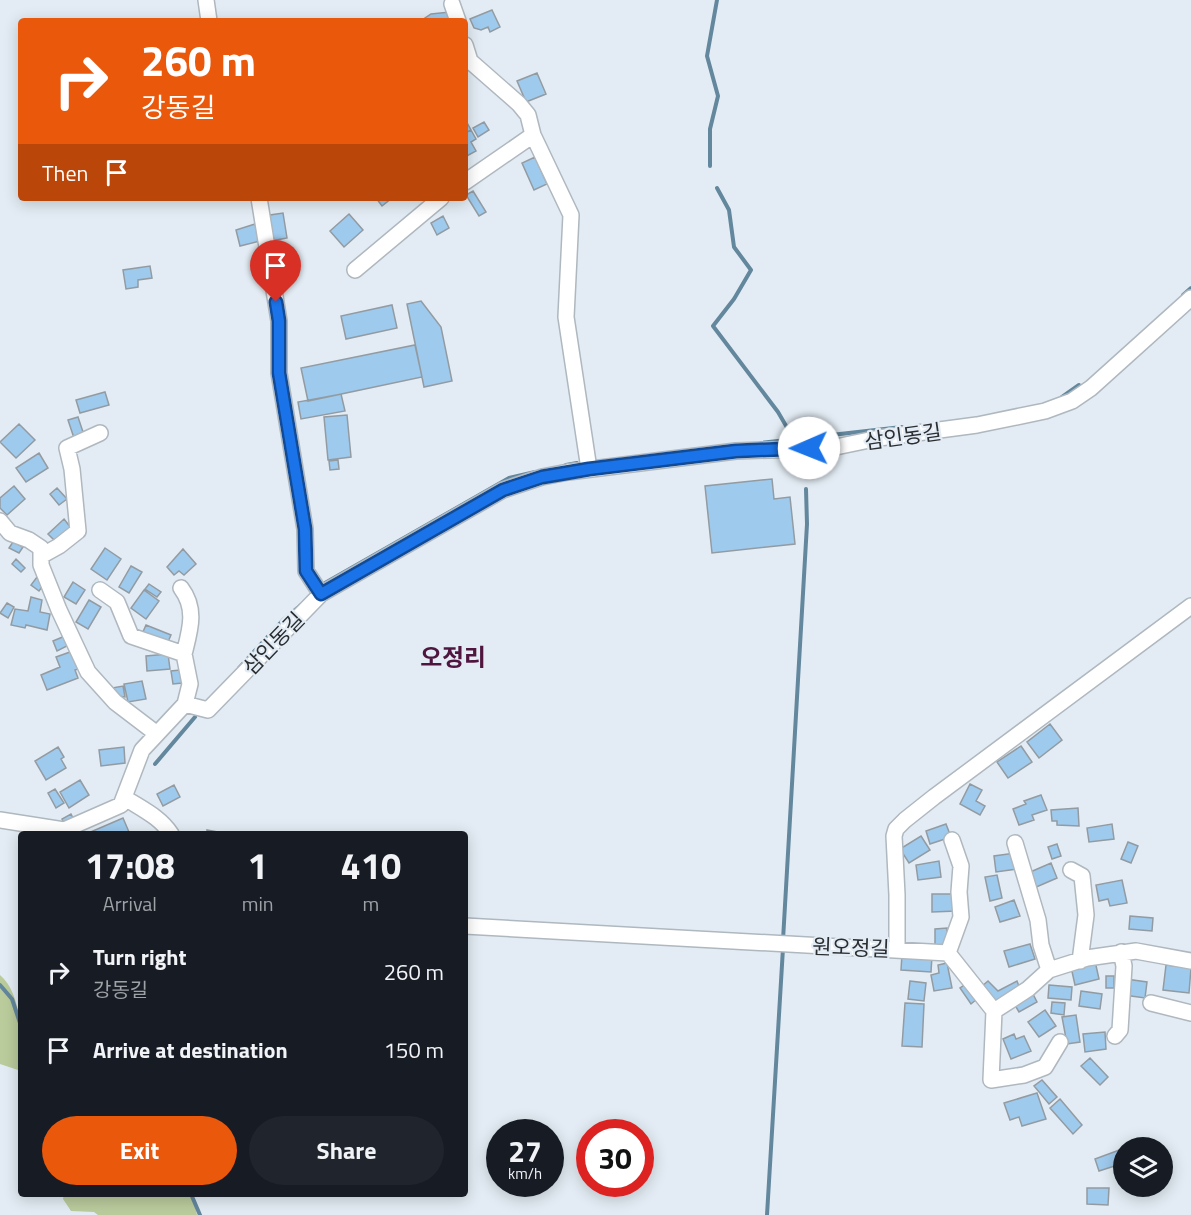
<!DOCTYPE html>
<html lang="en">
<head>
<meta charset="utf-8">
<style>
  :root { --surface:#171b24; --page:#20242c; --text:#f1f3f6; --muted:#9ea1a6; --accent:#ea580c }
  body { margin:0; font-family:"Titillium Web","Noto Sans KR",sans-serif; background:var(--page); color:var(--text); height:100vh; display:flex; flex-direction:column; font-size:22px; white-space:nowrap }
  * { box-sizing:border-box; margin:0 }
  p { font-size:20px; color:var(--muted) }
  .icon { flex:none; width:33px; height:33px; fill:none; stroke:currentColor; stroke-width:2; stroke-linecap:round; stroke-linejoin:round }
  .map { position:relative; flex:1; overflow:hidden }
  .panel { position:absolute; left:18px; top:831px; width:450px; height:366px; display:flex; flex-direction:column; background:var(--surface); border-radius:6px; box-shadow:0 3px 15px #0003 }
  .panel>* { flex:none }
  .top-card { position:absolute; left:18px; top:18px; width:450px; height:183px; border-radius:6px; box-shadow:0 3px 15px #0003; background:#ea580c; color:#fff; overflow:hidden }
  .tools { position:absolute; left:1113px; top:1137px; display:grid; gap:12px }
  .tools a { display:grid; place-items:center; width:60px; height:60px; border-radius:50%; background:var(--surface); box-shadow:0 3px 15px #0003; font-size:30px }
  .speed { position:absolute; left:486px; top:1119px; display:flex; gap:12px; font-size:30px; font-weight:700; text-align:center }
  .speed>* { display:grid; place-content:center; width:78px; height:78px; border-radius:50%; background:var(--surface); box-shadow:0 3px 15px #0003; line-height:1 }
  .speed small { font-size:15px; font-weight:400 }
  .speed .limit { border:9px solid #d22; background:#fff; color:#111 }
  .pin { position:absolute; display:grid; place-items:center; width:51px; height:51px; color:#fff; margin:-62px -26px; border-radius:50% 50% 50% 0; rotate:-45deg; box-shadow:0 0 6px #0007 }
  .pin .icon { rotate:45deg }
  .me { position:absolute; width:66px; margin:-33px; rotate:269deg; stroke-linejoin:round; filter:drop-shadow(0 0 4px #0008) }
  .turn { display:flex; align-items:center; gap:21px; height:126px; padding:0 24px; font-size:27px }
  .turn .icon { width:78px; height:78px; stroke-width:2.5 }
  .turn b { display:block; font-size:42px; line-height:51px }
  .then { display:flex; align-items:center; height:57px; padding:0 24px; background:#0003; gap:12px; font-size:22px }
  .eta { display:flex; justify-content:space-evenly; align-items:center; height:102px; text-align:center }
  .eta b { font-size:36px; font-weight:700; line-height:42px }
  .action { display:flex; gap:12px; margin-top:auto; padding:12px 24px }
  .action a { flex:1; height:69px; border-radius:36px; background:var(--accent); color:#fff; font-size:24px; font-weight:700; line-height:69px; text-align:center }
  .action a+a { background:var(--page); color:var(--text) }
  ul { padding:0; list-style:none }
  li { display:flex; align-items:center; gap:18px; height:78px; padding:0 24px }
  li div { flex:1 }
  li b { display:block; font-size:22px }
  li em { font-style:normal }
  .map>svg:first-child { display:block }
  .green { fill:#bacb9c }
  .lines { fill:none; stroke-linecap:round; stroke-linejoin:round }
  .stream { stroke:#63879d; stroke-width:4 }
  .building { fill:#9ecaed; stroke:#939ba2; stroke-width:1.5 }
  .minor-casing { stroke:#afb8bf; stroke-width:18 }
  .minor { stroke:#fff; stroke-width:15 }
  .route-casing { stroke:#114b97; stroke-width:15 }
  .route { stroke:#1a73e8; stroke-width:10 }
  .labels { text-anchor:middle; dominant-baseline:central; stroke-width:4.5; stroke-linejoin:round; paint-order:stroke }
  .street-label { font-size:21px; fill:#2a2e31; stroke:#e3ecf4 }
  .quarter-label { font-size:24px; font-weight:bold; fill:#4f153e; stroke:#e3ecf4 }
</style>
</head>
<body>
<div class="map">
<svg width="1191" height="1215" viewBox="0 0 1191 1215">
  <rect width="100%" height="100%" fill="#e3ecf4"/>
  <path class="green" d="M0,975C24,996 21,1042 21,1071L0,1064Z
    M64,1194H192L197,1215H98L94,1212L71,1211L63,1199Z"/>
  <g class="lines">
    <path class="stream" d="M710,166V129L718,96L707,56L717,0
      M717,188L729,210L734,247L751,270L734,299L713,326L778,412L789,431
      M1183,295L1191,288
      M1062,397L1079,385
      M761,443L902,427
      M566,465L577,463
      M325,583L509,478L535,472
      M239,668L283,620L301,605
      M155,764L195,717
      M783,940L807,524L806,489
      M0,985L12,999L21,1026
      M191,1194L200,1215
      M767,1215L783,948"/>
  </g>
  <path class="building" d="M492,10L500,27L490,32L488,27L481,30L474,28L470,19Z
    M450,12L453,21L422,20L431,14Z
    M537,73L546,94L526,102L517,81Z
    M465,119L471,130L465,133Z
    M484,122L489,130L478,137L473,128Z
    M471,130L476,139L471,142L476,151L465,157V133Z
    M535,157L547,184L534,190L522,163Z
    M473,191L486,212L479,216L466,195Z
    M376,198H392L382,206Z
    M283,213L287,238L271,241L269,225L270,215Z
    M349,214L363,230L344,247L330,231Z
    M443,216L449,228L437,235L431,223Z
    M255,224L260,241L240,246L236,230Z
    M150,266L152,278L138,280V287L126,289L123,270Z
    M421,301L441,327L452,381L424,387L407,304Z
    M392,305L397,328L346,339L341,316Z
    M415,345L422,377L308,401L301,368Z
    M105,392L109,405L80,413L76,400Z
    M341,394L345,411L301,419L298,402Z
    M347,415L351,457L328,460L324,417Z
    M78,417L84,435L74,438L68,420Z
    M19,424L35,440L16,458L0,442Z
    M39,453L48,468L26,482L16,468Z
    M338,460L339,469L330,470L329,461Z
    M772,479L774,499L790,497L795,544L712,553L705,486Z
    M14,486L25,499L7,515L0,508V498Z
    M57,488L67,499L59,505L50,494Z
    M64,519L71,528L56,542L48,534Z
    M13,542L23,547L19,553L9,548Z
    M105,548L121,559L107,580L91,569Z
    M183,549L196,564L184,575L179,571L174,575L167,567Z
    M16,559L25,568L21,572L12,564Z
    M131,566L142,572L129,593L119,587Z
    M37,577L45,583L39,591L31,585Z
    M73,582L85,590L76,604L64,597Z
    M149,584L161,592L157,597L145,589Z
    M144,590L159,601L146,619L131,608Z
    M31,597L42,600L40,612L50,614L47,630L26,625L25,628L11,625L15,609L28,611Z
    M89,600L101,607L88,629L76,622Z
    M7,603L14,607L8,618L0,613Z
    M146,625L171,635L167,644L142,634Z
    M65,636L69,645L57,651L53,641Z
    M70,652L78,669L75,670L78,678L47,690L41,675L60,667L56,657Z
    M168,654L170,669L147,671L146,656Z
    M180,670L182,683L173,684L171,671Z
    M142,681L146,699L128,702L124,684Z
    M123,686L125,697L117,696L112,688Z
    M1050,724L1062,740L1039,758L1027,742Z
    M1021,746L1032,762L1008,778L997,762Z
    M58,747L64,757L61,759L66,768L46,780L35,761Z
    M124,747L125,763L101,766L99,750Z
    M80,780L89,795L69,808L60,792Z
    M970,784L982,790L976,801L985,806L980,815L960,804Z
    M174,785L180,797L163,806L157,794Z
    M55,789L64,803L56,808L48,793Z
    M1041,795L1047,810L1032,815L1034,820L1019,825L1013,809L1026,804L1024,801Z
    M1078,808L1079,826L1057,825V821H1052L1051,810Z
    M71,814L75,822L66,827L62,819Z
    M123,818L129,832L124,834H86Z
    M946,824L951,837L930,844L926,831Z
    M1112,824L1114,839L1089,842L1087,828Z
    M207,830L229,834H207Z
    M921,836L930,850L909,863L900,849Z
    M1128,842L1138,846L1131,863L1121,859Z
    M1057,844L1061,856L1052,859L1048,847Z
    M1015,853L1017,869L996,872L994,856Z
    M939,861L941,877L918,880L916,865Z
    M1051,863L1057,878L1034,888L1028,873Z
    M997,875L1002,898L990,901L985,877Z
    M1122,880L1127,903L1110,906L1108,899L1099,901L1096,885Z
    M932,894H957V911L932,912Z
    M1014,900L1020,916L1000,922L995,907Z
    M1130,916L1153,918L1152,931L1129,929Z
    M947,928V948H935V929Z
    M1030,944L1035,959L1009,967L1004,951Z
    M902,954L932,956L931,972L901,970Z
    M1095,961L1099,979L1075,985L1071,967Z
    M947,963L952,988L934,991L931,975L939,973L938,965Z
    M1166,965L1191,968L1189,993L1163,990Z
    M1106,976H1114V988H1106Z
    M1126,979L1147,982L1145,998L1124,995Z
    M910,981L926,983L924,1001L908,999Z
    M988,981L998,991L1017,981L1020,989L995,1001L981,987Z
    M966,984L977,999L971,1004L960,988Z
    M1049,985L1072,987L1071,1000L1048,998Z
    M1081,991L1102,994L1100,1009L1079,1006Z
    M1032,992L1037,1002L1019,1012L1013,1002Z
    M1052,1002L1065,1003L1064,1015L1051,1013Z
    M905,1003L924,1004L922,1047L902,1046Z
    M1045,1010L1056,1026L1039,1037L1028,1022Z
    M1076,1015L1080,1042L1067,1044L1062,1017Z
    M1105,1032L1106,1049L1085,1052L1083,1034Z
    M1014,1034L1016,1039L1024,1036L1031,1051L1011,1059L1003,1039Z
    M1090,1058L1108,1077L1100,1085L1081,1066Z
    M1042,1080L1057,1097L1049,1104L1034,1086Z
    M1037,1093L1046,1119L1022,1126L1019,1117L1010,1120L1004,1103Z
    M1060,1099L1082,1125L1073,1134L1050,1108Z
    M1122,1149L1124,1163L1099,1171L1095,1159Z
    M1087,1188H1109L1108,1205L1087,1204Z"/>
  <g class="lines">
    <defs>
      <path id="minor" d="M206,0L209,21
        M452,4L458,21
        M465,45L470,61L519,104L528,115L533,135L571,215L566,317L589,469
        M465,182L533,135
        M259,198L279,321V373L305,529L306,571L321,594
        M355,270L441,198
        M0,521L10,533L29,540L41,548V565L59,610L88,672L115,702L157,734
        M41,556L59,546L78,531L72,469L67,448L100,433
        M181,588C197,609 190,630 184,654
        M100,590L117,602L131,636L184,654L190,684L185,704
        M125,798C142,809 160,817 171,834
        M0,820L64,830L121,805L142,750L185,704L208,710L321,594L503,490L542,477L568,472L736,451L831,448L879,438L977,425L1045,411L1072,401L1091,388L1191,298
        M1015,843L1038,920L1041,945L1049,970
        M1071,870L1082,876L1086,915L1080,961
        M465,926L948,953L994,1011L1028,989L1049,970L1087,958L1136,951L1191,961
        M897,949V895L894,836L896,829L905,820L934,797L1191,606
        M948,953L961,917L959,892L961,866L952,840
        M1151,1003L1191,1013
        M994,1011L991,1080L1024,1075L1045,1067L1060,1042
        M1115,1036L1120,1030L1124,966L1121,952"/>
    </defs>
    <use href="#minor" class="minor-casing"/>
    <use href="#minor" class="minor"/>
  </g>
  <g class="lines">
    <defs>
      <path id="route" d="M276,302L279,321V373L305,529L306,571L321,594L503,490L542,477L589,469L736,451L809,448"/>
    </defs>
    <use href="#route" class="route-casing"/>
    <use href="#route" class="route"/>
  </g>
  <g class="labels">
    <g class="street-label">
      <text transform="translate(903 436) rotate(-8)">삼인동길</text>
      <text transform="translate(273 643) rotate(-46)">삼인동길</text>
      <text transform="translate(851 947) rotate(2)">원오정길</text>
    </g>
    <g class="quarter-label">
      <text x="453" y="657">오정리</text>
    </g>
  </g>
</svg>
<div class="tools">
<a><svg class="icon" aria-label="layers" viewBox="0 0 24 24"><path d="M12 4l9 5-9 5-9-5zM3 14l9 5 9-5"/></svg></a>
</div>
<div class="speed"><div>27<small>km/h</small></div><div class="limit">30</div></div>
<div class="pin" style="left:276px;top:302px;background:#d93025"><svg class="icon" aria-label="arrive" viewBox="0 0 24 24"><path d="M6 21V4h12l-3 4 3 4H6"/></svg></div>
<svg class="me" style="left:809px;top:448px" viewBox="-20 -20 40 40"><circle r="19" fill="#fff"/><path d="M0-13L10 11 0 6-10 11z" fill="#1a73e8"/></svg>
<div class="top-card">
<div class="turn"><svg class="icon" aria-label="right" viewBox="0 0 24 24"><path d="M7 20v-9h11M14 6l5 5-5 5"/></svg><div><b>260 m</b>강동길</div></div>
<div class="then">Then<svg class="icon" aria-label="arrive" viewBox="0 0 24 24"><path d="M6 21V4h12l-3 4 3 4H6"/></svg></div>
</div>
<section class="panel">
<div class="eta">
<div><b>17:08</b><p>Arrival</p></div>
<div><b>1</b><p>min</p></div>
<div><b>410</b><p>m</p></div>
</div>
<ul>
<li><svg class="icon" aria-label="right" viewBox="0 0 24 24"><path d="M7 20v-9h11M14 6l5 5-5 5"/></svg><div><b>Turn right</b><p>강동길</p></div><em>260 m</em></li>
<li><svg class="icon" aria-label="arrive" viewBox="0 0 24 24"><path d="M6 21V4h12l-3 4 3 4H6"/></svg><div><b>Arrive at destination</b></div><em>150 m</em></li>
</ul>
<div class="action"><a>Exit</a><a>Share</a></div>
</section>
</div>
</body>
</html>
